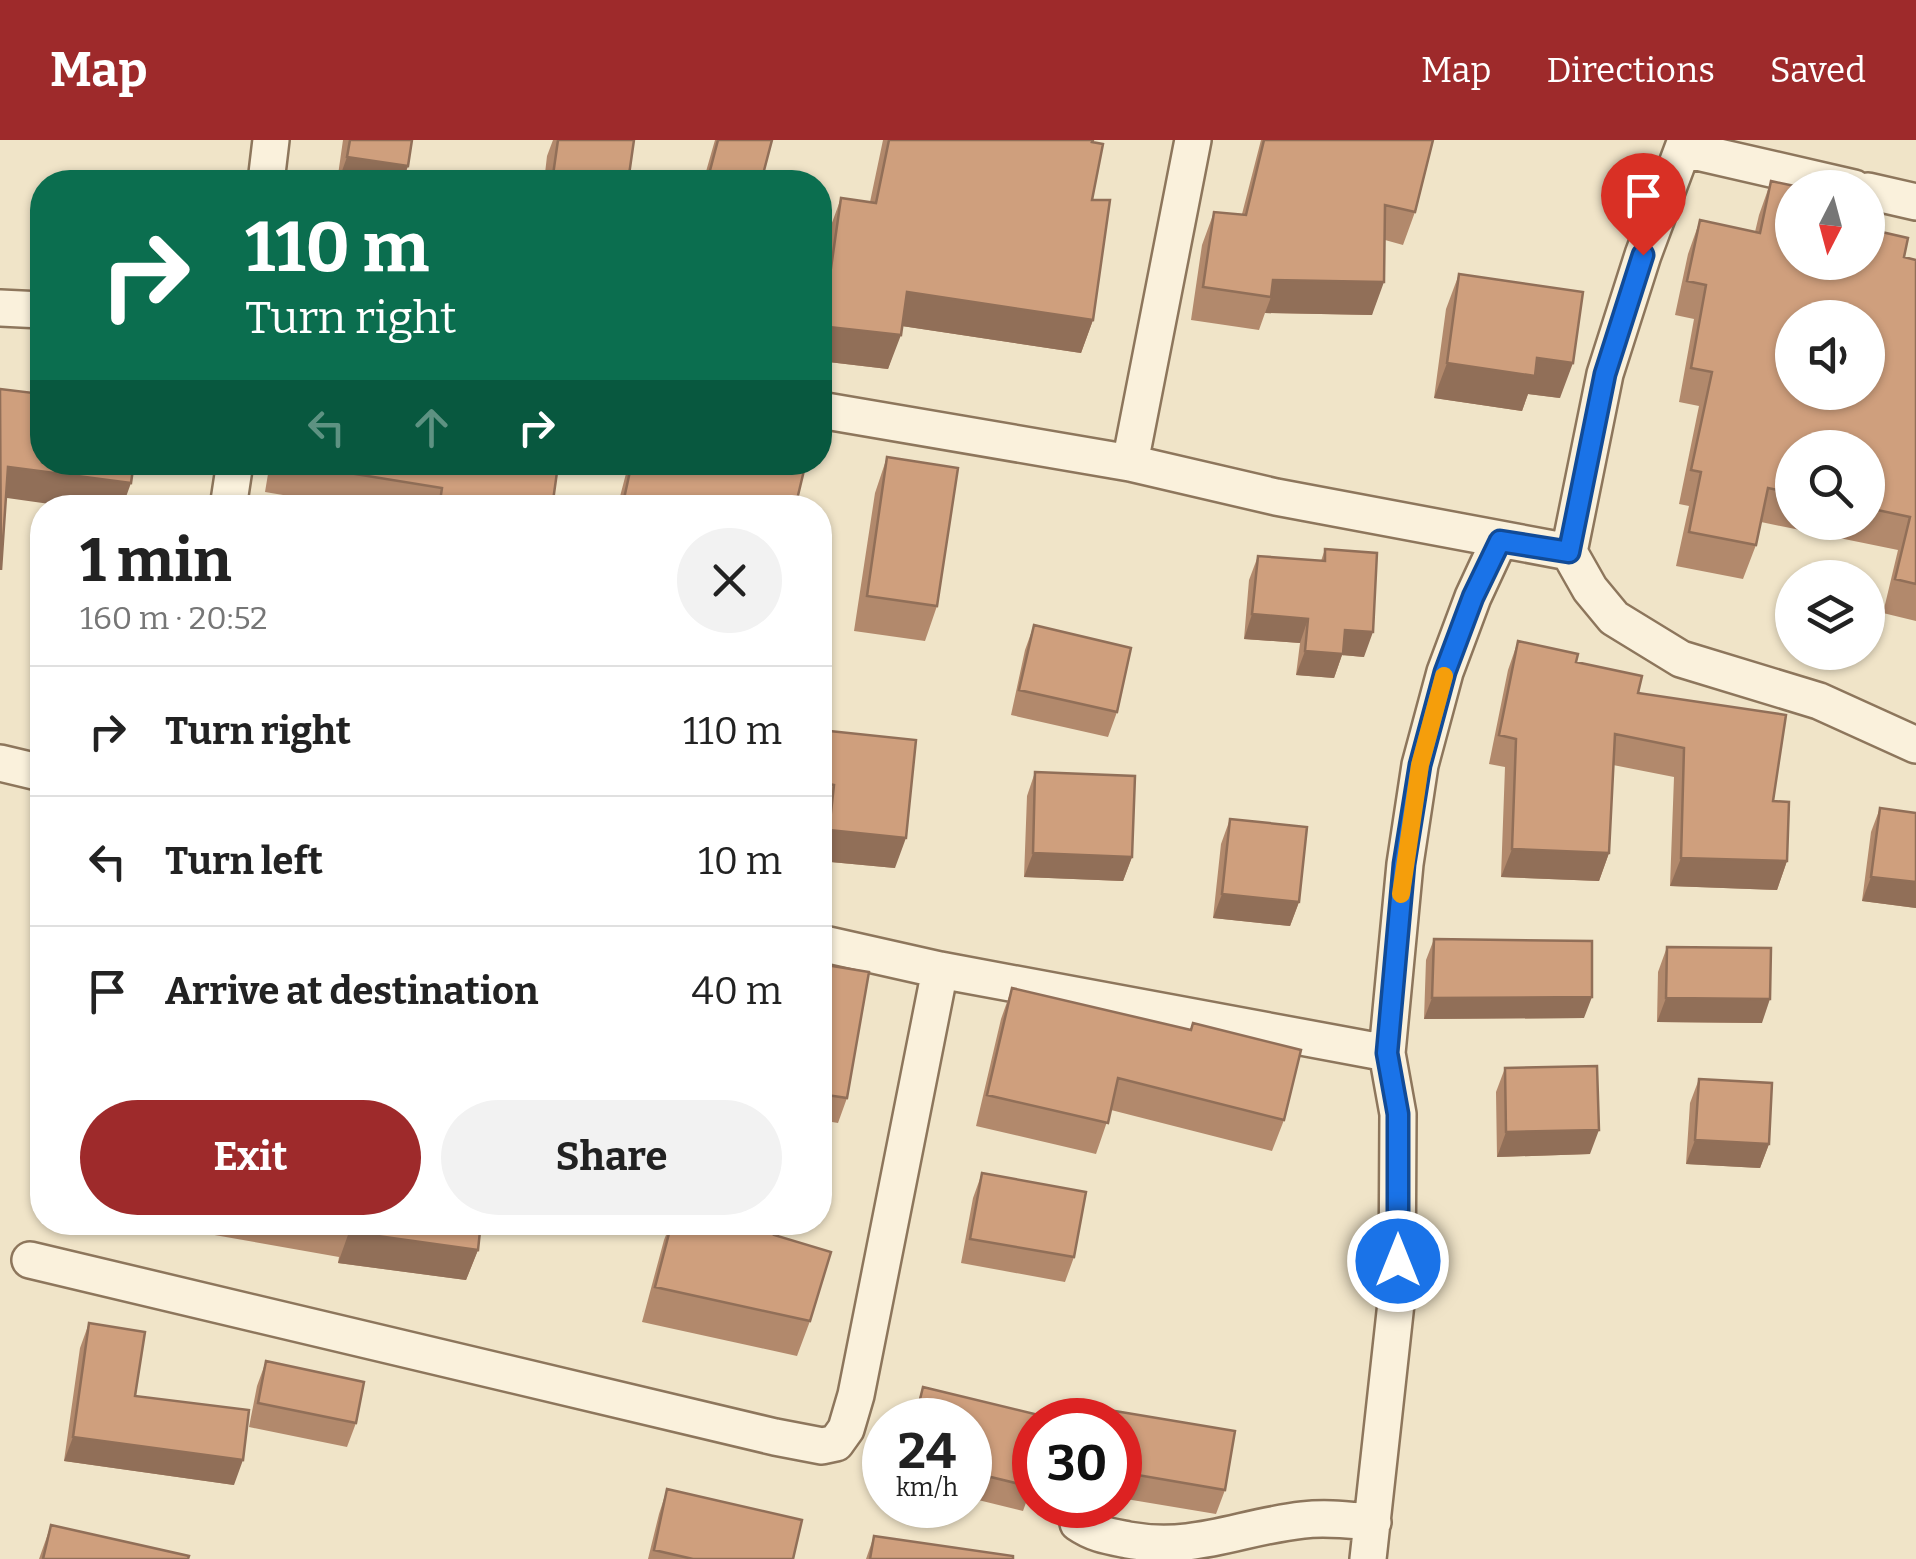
<!DOCTYPE html>
<html lang="en">
<head>
<meta charset="utf-8">
<style>
  :root { --surface:#fff; --page:#f2f2f2; --text:#222; --muted:#767676; --line:#e0e0e0; --accent:#9e2a2b }
  body { margin:0; font-family:Bitter,serif; background:var(--page); color:var(--text); height:100vh; display:flex; flex-direction:column; font-size:38px; white-space:nowrap }
  * { box-sizing:border-box; margin:0 }
  p { font-size:32px; color:var(--muted) }
  .icon { flex:none; width:55px; height:55px; fill:none; stroke:currentColor; stroke-width:2; stroke-linecap:round; stroke-linejoin:round }
  .map { position:relative; flex:1; overflow:hidden }
  .drawer { position:absolute; left:30px; top:355px; width:802px; height:740px; display:flex; flex-direction:column; background:var(--surface); border-radius:40px; box-shadow:0 2px 8px #0004 }
  .drawer>* { flex:none }
  .banner { position:absolute; left:30px; top:30px; width:802px; height:305px; border-radius:40px; box-shadow:0 2px 8px #0004; background:#0b6e4f; color:#fff; overflow:hidden }
  .needle { width:65px; rotate:186deg }
  .fabs { position:absolute; left:1775px; top:30px; display:grid; gap:20px }
  .fabs a { display:grid; place-items:center; width:110px; height:110px; border-radius:50%; background:var(--surface); box-shadow:0 2px 8px #0004; font-size:50px }
  .speed { position:absolute; left:862px; top:1258px; display:flex; gap:20px; font-size:50px; font-weight:700; text-align:center }
  .speed>* { display:grid; place-content:center; width:130px; height:130px; border-radius:50%; background:var(--surface); box-shadow:0 2px 8px #0004; line-height:1 }
  .speed small { font-size:25px; font-weight:400 }
  .speed .limit { border:15px solid #d22; background:#fff; color:#111 }
  .pin { position:absolute; display:grid; place-items:center; width:85px; height:85px; color:#fff; margin:-102px -42px; border-radius:50% 50% 50% 0; rotate:-45deg; box-shadow:0 0 10px #0007 }
  .pin .icon { rotate:45deg }
  .me { position:absolute; width:110px; margin:-55px; rotate:0deg; stroke-linejoin:round; filter:drop-shadow(0 0 8px #0008) }
  .turn { display:flex; align-items:center; gap:35px; height:210px; padding:0 50px; font-size:45px }
  .turn .icon { width:130px; height:130px; stroke-width:2.5 }
  .turn b { display:block; font-size:70px; line-height:85px }
  .lanes { display:flex; align-items:center; height:95px; padding:0 50px; background:#0003; justify-content:center; gap:50px; direction:ltr }
  .lanes .off { opacity:.35 }
  .round { display:grid; place-items:center; flex:none; width:105px; height:105px; border-radius:52px; background:var(--page) }
  .summary { display:flex; align-items:center; justify-content:space-between; height:170px; padding:0 50px }
  h1 { font-size:60px; font-weight:700; line-height:75px }
  .cta { display:flex; gap:20px; margin-top:auto; padding:20px 50px }
  .cta a { flex:1; height:115px; border-radius:60px; background:var(--accent); color:#fff; font-size:40px; font-weight:700; line-height:115px; text-align:center }
  .cta a+a { background:var(--page); color:var(--text) }
  ul { padding:0; list-style:none }
  li { display:flex; align-items:center; gap:30px; height:130px; padding:0 50px; border-top:2px solid var(--line) }
  li div { flex:1 }
  li b { display:block; font-size:38px }
  li em { font-style:normal }
  header { display:flex; align-items:center; gap:60px; box-sizing:border-box; height:140px; padding:0 50px; background:var(--accent); color:#fff }
  header strong { font-size:48px }
  nav { display:flex; gap:55px; margin-inline-start:auto; font-size:35px }
  .map>svg:first-child { display:block }
  .lines { fill:none; stroke-linecap:round; stroke-linejoin:round }
  .street-casing { stroke:#8d765c; stroke-width:40 }
  .street { stroke:#faf1dc; stroke-width:35 }
  .wall { fill:#b2896c; fill-rule:evenodd }
  .shaded-wall { fill:#916f58 }
  .building { fill:#cf9f7d; stroke:#916f58; stroke-width:2.5; fill-rule:evenodd }
  .route-casing { stroke:#114b97; stroke-width:25 }
  .route { stroke:#1a73e8; stroke-width:18 }
  .slow { stroke:#f59e0b; stroke-width:18 }
</style>
</head>
<body>
<header>
<strong>Map</strong>
<nav><a>Map</a><a>Directions</a><a>Saved</a></nav>
</header>
<div class="map">
<svg width="1916" height="1419" viewBox="0 0 1916 1419">
  <rect width="100%" height="100%" fill="#f0e4c8"/>
  <g class="lines">
    <defs>
      <path id="street" d="M1686,0L1643,115L1605,234L1569,412L1590,449L1614,478L1681,519L1819,561L1916,605
        M1684,9L1854,48
        M266,42L271,0
        M1868,51L1916,62
        M0,168L42,170
        M820,270L1130,323L1276,357L1569,412
        M1130,323L1193,0
        M228,368L235,322
        M0,623L42,633
        M820,803L940,830L1387,913
        M30,1120L775,1297L822,1306L836,1303L846,1289L856,1255L940,830
        M1075,1365L1078,1383C1094,1394 1108,1396 1128,1400C1195,1412 1239,1387 1303,1380C1326,1377 1349,1380 1373,1382
        M1368,1419L1397,1154L1398,974L1387,913L1405,724L1420,625L1445,532L1473,457L1499,401"/>
    </defs>
    <use href="#street" class="street-casing"/>
    <use href="#street" class="street"/>
  </g>
  <path class="wall" d="M343,0H412L408,26L402,42H337Z
    M553,0H634L628,42H544L547,16Z
    M715,0H772L761,42H703Z
    M883,0H1093V180L1081,213L902,186L888,229L820,221V141H822L829,91L841,58L870,62Z
    M1261,0H1433L1415,72L1403,105L1385,100L1372,175L1265,173L1259,190L1191,180L1202,105L1214,72L1242,74Z
    M1771,41L1873,90L1904,117L1916,120V481L1883,473L1898,410L1761,382L1756,405L1743,439L1676,426L1689,366L1679,364L1699,266L1679,262L1694,179L1675,175L1688,114L1700,80L1755,92L1759,75ZM1792,308H1868V382H1792Z
    M1459,134L1560,258L1528,254L1522,271L1434,258L1446,169Z
    M887,317L937,466L925,501L854,491L875,353Z
    M270,322H543L552,368H361L265,352Z
    M629,322H806L795,368H617Z
    M1325,409L1364,517L1342,515L1334,538L1296,535L1300,503L1244,499L1249,440L1258,416L1321,421Z
    M1034,485L1117,572L1108,597L1011,575L1025,510Z
    M1518,501L1576,522L1638,553L1773,661L1787,721L1777,750L1670,746L1674,637L1613,625L1609,713L1599,741L1501,737L1505,627L1489,624L1508,530Z
    M820,590L895,728L820,721L823,675H820Z
    M1035,632L1132,717L1123,741L1024,737L1027,656Z
    M1880,668L1916,673V768L1862,761L1871,692Z
    M1230,679L1299,762L1290,786L1213,778L1221,704Z
    M1434,799L1584,878L1424,879L1426,820Z
    M1667,807L1762,883L1657,882L1658,832Z
    M820,824L847,958L838,983L820,980Z
    M1012,848L1284,980L1272,1011L1111,970L1096,1014L976,986L1001,879Z
    M1505,928L1590,1014L1497,1017L1496,952Z
    M1699,939L1769,1004L1760,1028L1686,1024L1690,963Z
    M982,1033L1074,1117L1065,1142L961,1123L973,1058Z
    M205,1082H481L478,1110L466,1140L338,1123L339,1117L203,1093Z
    M671,1082H777L774,1095L810,1181L797,1216L642,1182L664,1100Z
    M89,1183L135,1256L234,1345L64,1321L80,1208Z
    M266,1221L356,1283L347,1307L249,1287L257,1246Z
    M923,1247L1035,1280V1344L1033,1343L1023,1371L970,1358V1280H912Z
    M1097,1268L1235,1291L1225,1350L1216,1374L1120,1358V1280H1093Z
    M667,1349L793,1419H648L659,1374Z
    M51,1385L188,1419H39Z
    M874,1396L870,1419H866Z"/>
  <path class="shaded-wall" d="M347,17L408,26L402,42H338Z
    M1273,140L1384,142L1372,175L1265,173L1271,157Z
    M907,152L1093,180L1081,213L895,185Z
    M820,186L901,195L888,229L820,221Z
    M1537,218L1573,223L1560,258L1528,254L1522,271L1434,258L1447,223Z
    M8,327L131,343L122,368H78L0,357Z
    M1252,474L1308,479L1300,503L1244,499Z
    M1345,490L1373,492L1364,517L1342,515L1334,538L1296,535L1305,511Z
    M829,690L906,698L895,728L820,721V715Z
    M1512,709L1609,713L1599,741L1501,737Z
    M1033,713L1132,717L1123,741L1024,737Z
    M1681,718L1787,721L1777,750L1670,746Z
    M1871,737L1916,742V768L1862,761Z
    M1222,754L1299,762L1290,786L1213,778Z
    M1592,857L1584,878L1424,879L1432,858Z
    M1666,858L1770,859L1762,883L1657,882Z
    M1599,990L1590,1014L1497,1017L1506,992Z
    M1695,1000L1769,1004L1760,1028L1686,1024Z
    M349,1092L478,1110L466,1140L338,1123Z
    M73,1297L243,1320L234,1345L64,1321Z"/>
  <path class="building" d="M350,0H412L408,26L347,17Z
    M558,0H634L628,42H552Z
    M718,0H772L761,42H707Z
    M889,0H1093L1092,2L1103,4L1092,60H1110L1093,180L907,152L901,195L820,186V141L829,142L841,58L876,63Z
    M1264,0H1433L1415,72L1385,65L1384,142L1273,140L1271,157L1203,147L1214,72L1246,75Z
    M1771,41L1804,48H1792V122H1868V75L1876,76L1873,90L1908,98L1904,117L1916,120V444L1895,439L1910,377L1868,368V308H1792V353L1768,348L1756,405L1689,392L1701,332L1691,330L1712,232L1691,228L1706,145L1687,141L1700,80L1760,93ZM1792,178H1868V252H1792Z
    M1459,134L1583,152L1573,223L1537,218L1535,236L1447,223Z
    M0,249L42,254V322H134L131,343L8,327L1,430Z
    M887,317L958,328L937,466L867,456Z
    M281,322H543L558,325L552,368H439L442,348Z
    M632,322H806L795,368H622Z
    M1325,409L1377,413L1373,492L1345,490L1343,514L1305,511L1308,479L1252,474L1258,416L1325,421Z
    M1034,485L1131,508L1117,572L1019,550Z
    M1518,501L1578,514L1576,522L1642,536L1638,553L1786,575L1773,661L1789,662L1787,721L1681,718L1684,608L1615,594L1609,713L1512,709L1516,599L1499,595Z
    M820,590L916,600L906,698L829,690L834,645L820,642Z
    M1035,632L1135,636L1132,717L1033,713Z
    M1880,668L1916,673V742L1871,737Z
    M1230,679L1307,687L1299,762L1222,754Z
    M1434,799L1592,801V857L1432,858Z
    M1667,807L1771,808L1770,859L1666,858Z
    M820,824L869,832L847,958L820,954Z
    M1012,848L1191,890L1193,883L1301,910L1284,980L1118,938L1108,983L987,955Z
    M1597,926L1599,990L1506,992L1505,928Z
    M1699,939L1772,943L1769,1004L1695,1000Z
    M982,1033L1086,1052L1074,1117L970,1099Z
    M326,1082H481L478,1110L349,1092L350,1087Z
    M672,1082H777L774,1095L831,1112L810,1181L655,1147Z
    M89,1183L145,1192L135,1256L249,1270L243,1320L73,1297Z
    M266,1221L364,1242L356,1283L258,1263Z
    M923,1247L1059,1280H1035V1334L1032,1347L970,1332V1280H915Z
    M1097,1268L1235,1291L1225,1350L1120,1332V1280H1096Z
    M667,1349L802,1380L793,1419H693L654,1410Z
    M51,1385L189,1416L188,1419H43Z
    M874,1396L1013,1416V1419H870Z"/>
  <g class="lines">
    <defs>
      <path id="route" d="M1398,1121V974L1387,913L1404,724L1420,625L1445,532L1473,457L1500,401L1569,412L1605,234L1643,115"/>
    </defs>
    <use href="#route" class="route-casing"/>
    <use href="#route" class="route"/>
    <path class="slow" d="M1401,754L1420,625L1444,536"/>
  </g>
</svg>
<div class="fabs">
<a><svg class="needle" viewBox="-14 -14 28 28"><path d="M0-13l5 13h-10z" fill="#e53935"/><path d="M0 13l5-13h-10z" fill="#767676"/></svg></a>
<a><svg class="icon" aria-label="sound" viewBox="0 0 24 24"><path d="M4 9h4l5-4v14l-5-4H4zM17 9q2 3 0 6"/></svg></a>
<a><svg class="icon" aria-label="search" viewBox="0 0 24 24"><circle cx="10" cy="10" r="6"/><path d="M15 15l6 6"/></svg></a>
<a><svg class="icon" aria-label="layers" viewBox="0 0 24 24"><path d="M12 4l9 5-9 5-9-5zM3 14l9 5 9-5"/></svg></a>
</div>
<div class="speed"><div>24<small>km/h</small></div><div class="limit">30</div></div>
<div class="pin" style="left:1643px;top:115px;background:#d93025"><svg class="icon" aria-label="arrive" viewBox="0 0 24 24"><path d="M6 21V4h12l-3 4 3 4H6"/></svg></div>
<svg class="me" style="left:1398px;top:1121px" viewBox="-20 -20 40 40"><circle r="17" fill="#1a73e8" stroke="#fff" stroke-width="3"/><path d="M0-11L8 9 0 5-8 9z" fill="#fff"/></svg>
<div class="banner">
<div class="turn"><svg class="icon" aria-label="right" viewBox="0 0 24 24"><path d="M7 20v-9h11M14 6l5 5-5 5"/></svg><div><b>110 m</b>Turn right</div></div>
<div class="lanes"><svg class="icon off" aria-label="left" viewBox="0 0 24 24"><path d="M17 20v-9H6M10 6l-5 5 5 5"/></svg><svg class="icon off" aria-label="ahead" viewBox="0 0 24 24"><path d="M12 20V5M6 11l6-6 6 6"/></svg><svg class="icon" aria-label="right" viewBox="0 0 24 24"><path d="M7 20v-9h11M14 6l5 5-5 5"/></svg></div>
</div>
<section class="drawer">
<div class="summary"><div><h1>1 min</h1><p>160 m · 20:52</p></div><a class="round"><svg class="icon" aria-label="close" viewBox="0 0 24 24"><path d="M6 6l12 12M18 6L6 18"/></svg></a></div>
<ul>
<li><svg class="icon" aria-label="right" viewBox="0 0 24 24"><path d="M7 20v-9h11M14 6l5 5-5 5"/></svg><div><b>Turn right</b></div><em>110 m</em></li>
<li><svg class="icon" aria-label="left" viewBox="0 0 24 24"><path d="M17 20v-9H6M10 6l-5 5 5 5"/></svg><div><b>Turn left</b></div><em>10 m</em></li>
<li><svg class="icon" aria-label="arrive" viewBox="0 0 24 24"><path d="M6 21V4h12l-3 4 3 4H6"/></svg><div><b>Arrive at destination</b></div><em>40 m</em></li>
</ul>
<div class="cta"><a>Exit</a><a>Share</a></div>
</section>
</div>
</body>
</html>
